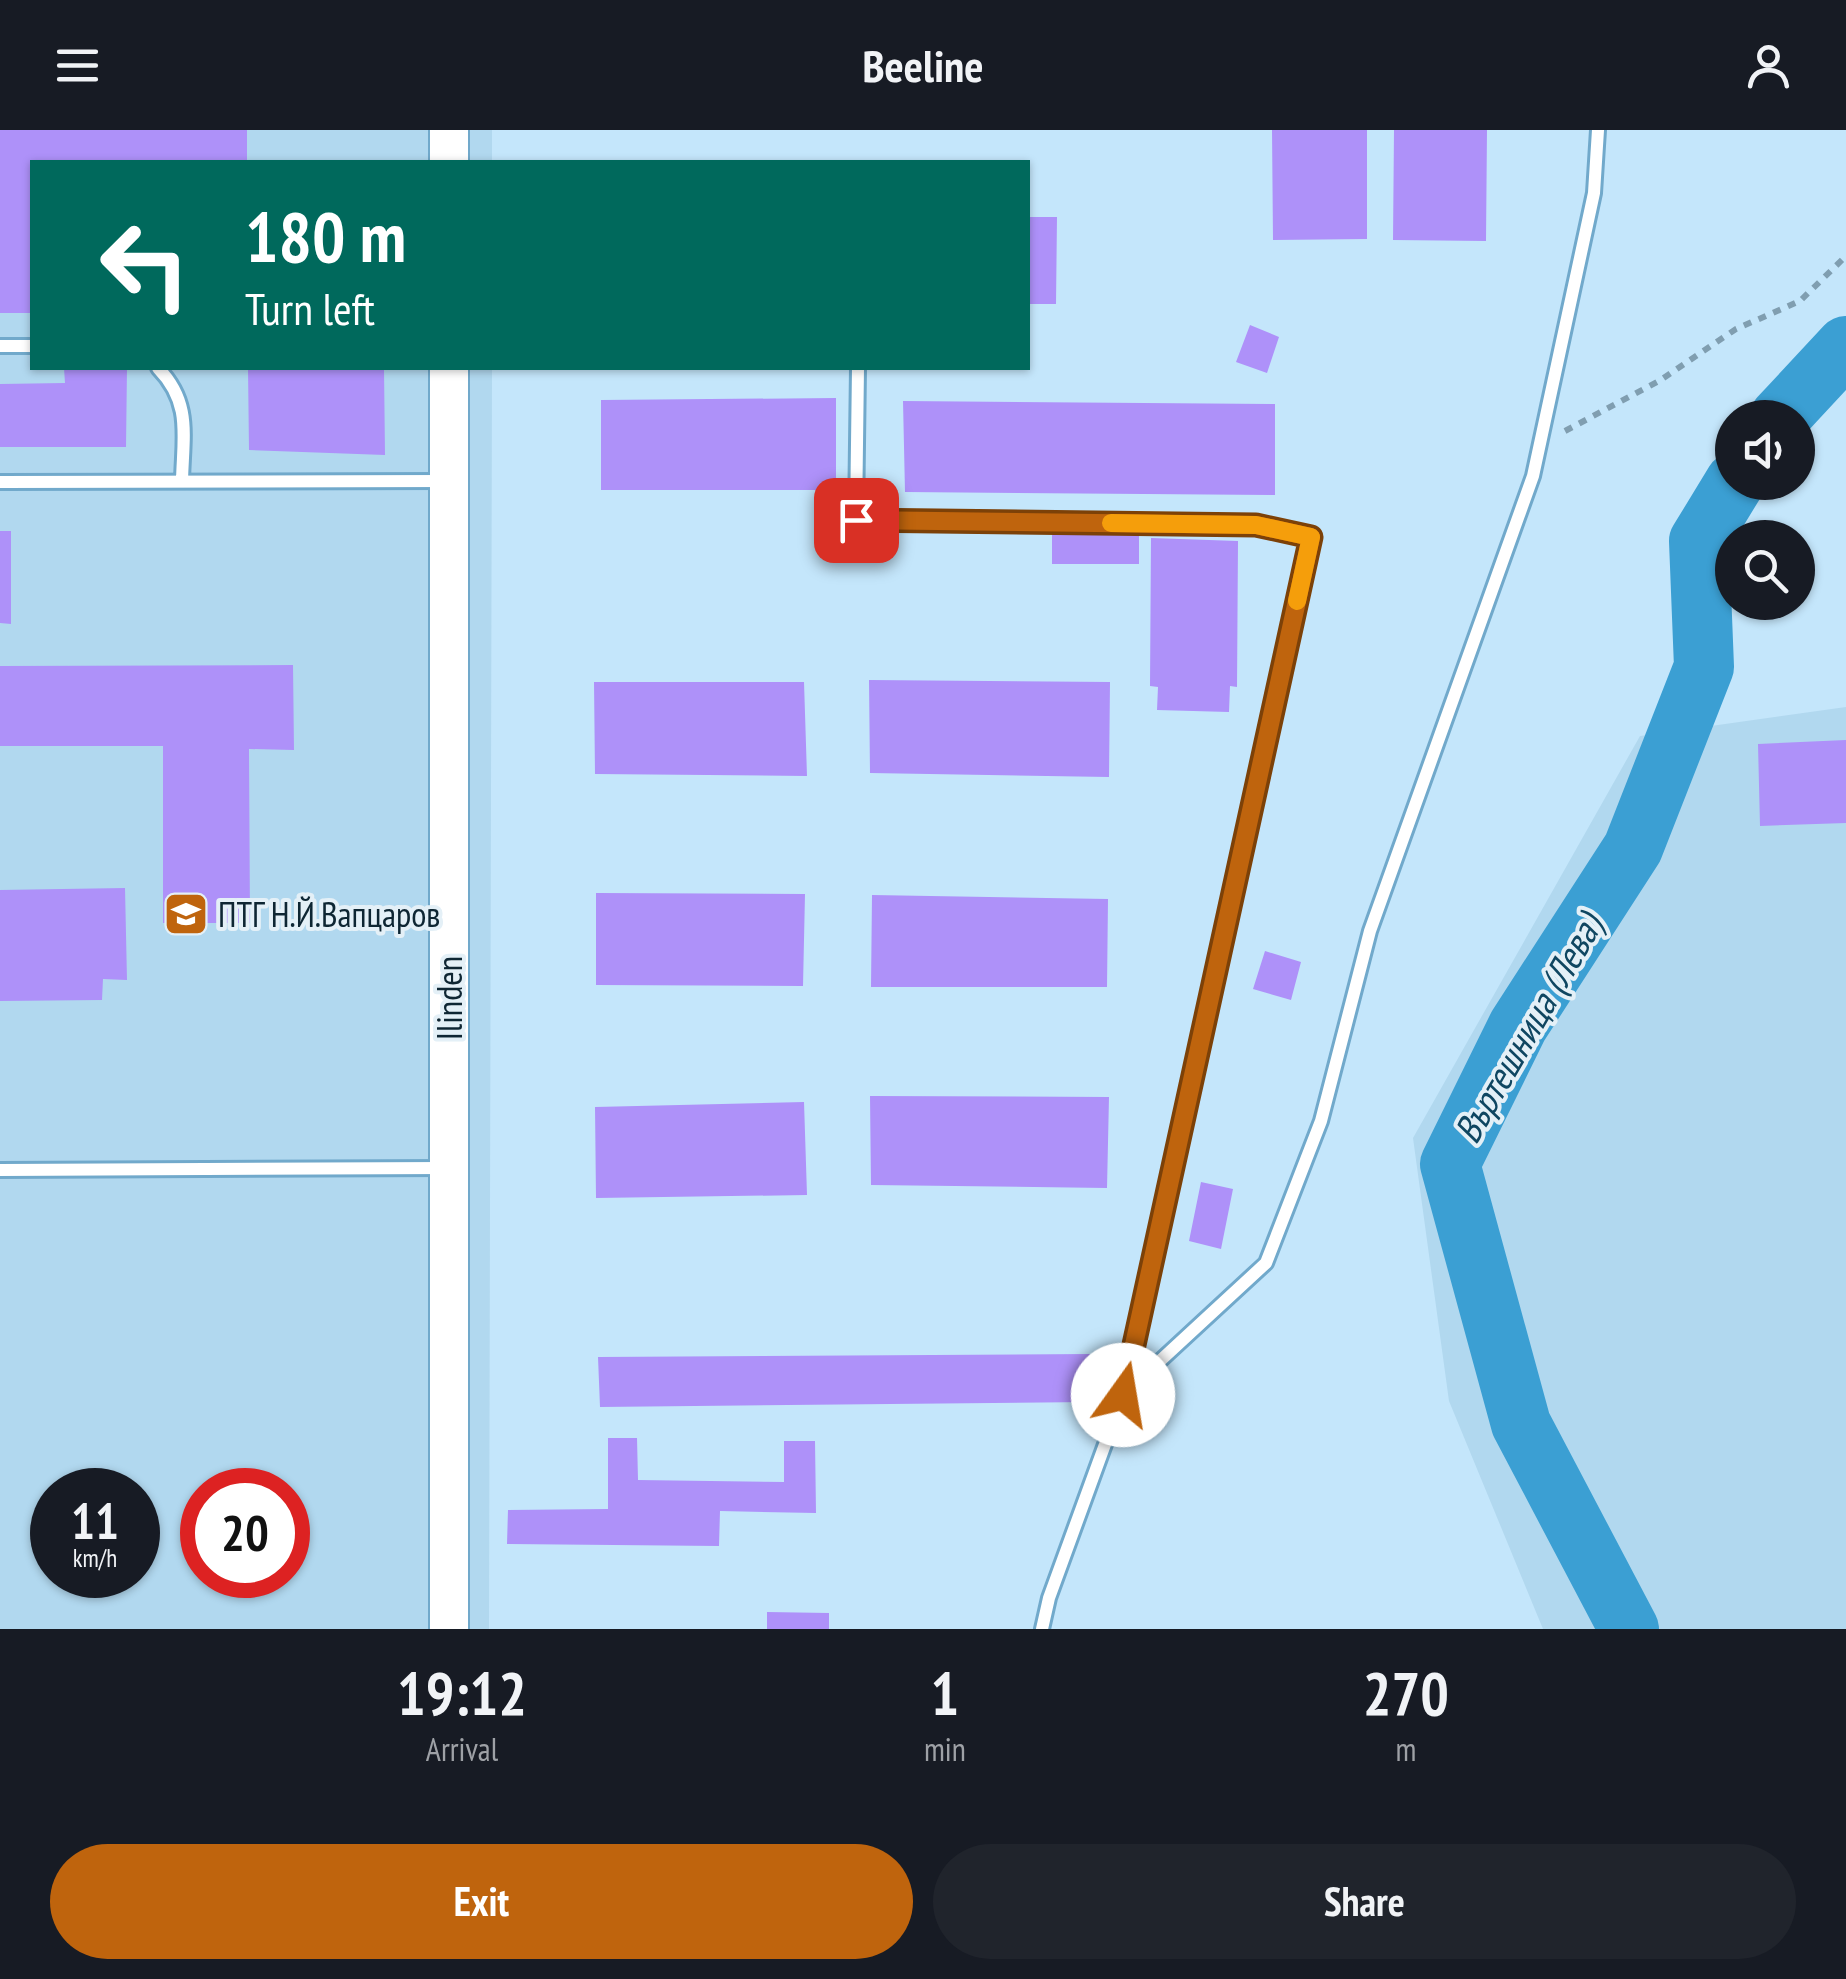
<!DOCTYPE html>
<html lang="en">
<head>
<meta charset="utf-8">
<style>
  :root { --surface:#171b24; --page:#20242c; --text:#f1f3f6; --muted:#9ea1a6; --accent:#bf640d }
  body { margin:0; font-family:"PT Sans Narrow",sans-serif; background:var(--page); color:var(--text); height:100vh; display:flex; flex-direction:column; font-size:38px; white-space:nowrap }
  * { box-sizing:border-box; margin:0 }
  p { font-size:32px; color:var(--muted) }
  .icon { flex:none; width:55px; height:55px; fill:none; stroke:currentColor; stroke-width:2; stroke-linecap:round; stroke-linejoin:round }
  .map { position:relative; height:1499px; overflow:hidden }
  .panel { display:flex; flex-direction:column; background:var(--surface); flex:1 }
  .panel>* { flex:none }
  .hud { position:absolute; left:30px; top:30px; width:1000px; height:210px; border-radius:0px; box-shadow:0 2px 8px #0004; background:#00695c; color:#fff; overflow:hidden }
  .tools { position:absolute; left:1715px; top:270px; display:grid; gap:20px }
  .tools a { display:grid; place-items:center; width:100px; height:100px; border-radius:50%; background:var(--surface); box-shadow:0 2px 8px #0004; font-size:50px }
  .speed { position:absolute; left:30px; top:1338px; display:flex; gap:20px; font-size:50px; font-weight:700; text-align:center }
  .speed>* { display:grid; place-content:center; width:130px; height:130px; border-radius:50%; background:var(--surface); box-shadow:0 2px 8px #0004; line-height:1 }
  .speed small { font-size:25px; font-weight:400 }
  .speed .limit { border:15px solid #d22; background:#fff; color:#111 }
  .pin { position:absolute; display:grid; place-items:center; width:85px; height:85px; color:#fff; margin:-42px; border-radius:20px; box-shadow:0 5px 15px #0006 }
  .me { position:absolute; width:110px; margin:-55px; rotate:13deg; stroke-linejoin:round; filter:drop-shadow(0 0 8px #0008) }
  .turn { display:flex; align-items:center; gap:35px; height:210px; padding:0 50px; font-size:45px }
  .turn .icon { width:130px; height:130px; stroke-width:2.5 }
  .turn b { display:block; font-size:70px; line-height:85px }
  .eta { display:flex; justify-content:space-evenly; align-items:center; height:170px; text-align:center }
  .eta b { font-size:60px; font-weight:700; line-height:70px }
  .primary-button { display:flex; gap:20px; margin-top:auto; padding:20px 50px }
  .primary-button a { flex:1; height:115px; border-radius:60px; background:var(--accent); color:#fff; font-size:40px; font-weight:700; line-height:115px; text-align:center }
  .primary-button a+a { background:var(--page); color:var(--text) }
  header { display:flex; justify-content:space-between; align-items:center; height:130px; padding:0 50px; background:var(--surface); font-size:45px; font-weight:700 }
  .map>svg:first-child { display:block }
  .built { fill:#b1d8ef; fill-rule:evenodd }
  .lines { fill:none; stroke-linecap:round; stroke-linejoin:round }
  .river { stroke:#3b9fd3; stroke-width:60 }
  .building { fill:#ae91f9 }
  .lane-casing { stroke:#71a9cb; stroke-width:18 }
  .secondary-casing { stroke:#71a9cb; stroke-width:42 }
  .path { stroke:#809eb0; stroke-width:6; stroke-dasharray:8 8; stroke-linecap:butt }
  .lane { stroke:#fff; stroke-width:12 }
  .secondary { stroke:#fff; stroke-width:38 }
  .route-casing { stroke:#7c4108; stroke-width:25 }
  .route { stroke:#bf640d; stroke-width:18 }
  .slow { stroke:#f59e0b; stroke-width:18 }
  .labels { text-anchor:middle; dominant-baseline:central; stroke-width:8; stroke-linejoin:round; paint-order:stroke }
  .poi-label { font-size:35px; fill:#0e2633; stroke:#e4f0f7; text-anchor:start }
  .street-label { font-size:35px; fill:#0e2633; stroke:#e4f0f7 }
  .water-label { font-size:38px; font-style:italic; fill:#0f4661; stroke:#e4f0f7 }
</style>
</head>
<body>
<header><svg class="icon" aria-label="menu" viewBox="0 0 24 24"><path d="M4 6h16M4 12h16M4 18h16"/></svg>Beeline<svg class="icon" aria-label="person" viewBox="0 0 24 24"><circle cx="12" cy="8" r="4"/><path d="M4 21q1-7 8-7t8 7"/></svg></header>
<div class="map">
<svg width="1846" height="1499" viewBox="0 0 1846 1499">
  <rect width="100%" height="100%" fill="#c4e6fb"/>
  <path class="built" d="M0,0H492V32H32V238H492L489,1499H0ZM52,1360H138V1445H52ZM202,1360H288V1445H202Z
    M1846,577V1499H1543L1449,1271L1413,1008L1640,606Z"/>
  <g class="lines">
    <path class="river" d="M1779,288L1846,216
      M1629,1499L1521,1294L1450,1034L1518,896L1633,718L1704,537L1699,411L1735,352"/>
  </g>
  <path class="building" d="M0,0H247V32H32V183H0Z
    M1272,0H1367V109L1273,110Z
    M1394,0H1487L1486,111L1393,110Z
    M1028,87H1057L1056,174H1028Z
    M1250,195L1279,207L1267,243L1236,232Z
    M64,238H127L126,317H0V254L65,253Z
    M248,238H384L385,325L249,320Z
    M836,268V360H601V270Z
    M903,271L1275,274V365L905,362Z
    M1139,396V434H1052V398Z
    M0,401H11V494L0,493Z
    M1151,408L1238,411L1237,557L1230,556L1229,582L1157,580L1158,557L1150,556Z
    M293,535L294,620L249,619L250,793H163V616H0V536Z
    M869,550L1110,552L1109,647L870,643Z
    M594,552H804L807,646L595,644Z
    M1846,610V693L1760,696L1758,614Z
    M125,758L127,850L103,849L102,870L0,871V760Z
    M596,763L805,764L803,856L596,855Z
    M872,765L1108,769L1107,857H871Z
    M1265,821L1301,832L1291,870L1253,859Z
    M870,966L1109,967L1107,1058L871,1055Z
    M804,972L807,1065L596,1068L595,977Z
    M1201,1052L1233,1059L1221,1119L1189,1111Z
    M1090,1224V1272L600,1277L598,1227Z
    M608,1308H637L638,1350L784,1352V1311H815L816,1383L720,1381L719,1416L507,1414L508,1380L608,1379Z
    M767,1482L829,1483V1499H767Z"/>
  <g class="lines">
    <defs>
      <path id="lane" d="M0,216H32
        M158,238C192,273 183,306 182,351
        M858,238L856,390L1257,395L1311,407L1124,1262
        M0,352L446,351
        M0,1040L447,1038
        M1042,1499L1049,1468L1123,1265L1266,1133L1321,991L1370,801L1533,346L1594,63L1598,0"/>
      <path id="secondary" d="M449,0V32
        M449,238V1499"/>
    </defs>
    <use href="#lane" class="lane-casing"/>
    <use href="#secondary" class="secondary-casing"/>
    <path class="path" d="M1565,301L1659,251L1736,199L1800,171L1846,126"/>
    <use href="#lane" class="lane"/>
    <use href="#secondary" class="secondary"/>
  </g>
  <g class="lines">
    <defs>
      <path id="route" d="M856,390L1256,395L1311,407L1123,1265"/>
    </defs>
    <use href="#route" class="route-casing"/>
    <use href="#route" class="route"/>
    <path class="slow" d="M1111,393L1256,395L1311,407L1297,471"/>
  </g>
  <defs>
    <symbol id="school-square" viewBox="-11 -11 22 22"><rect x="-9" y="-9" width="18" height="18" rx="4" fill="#bf640d" stroke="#e4f0f7"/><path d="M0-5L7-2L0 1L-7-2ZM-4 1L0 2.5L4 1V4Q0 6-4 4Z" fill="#fff"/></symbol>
  </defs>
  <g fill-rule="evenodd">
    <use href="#school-square" x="161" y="759" width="50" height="50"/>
  </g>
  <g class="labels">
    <g class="poi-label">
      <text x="218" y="784">ПТГ Н.Й.Вапцаров</text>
    </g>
    <g class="street-label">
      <text transform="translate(449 868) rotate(-90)">Ilinden</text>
    </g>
    <g class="water-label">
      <text transform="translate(1527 898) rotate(-60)">Въртешница (Лева)</text>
    </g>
  </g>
</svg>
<div class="tools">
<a><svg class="icon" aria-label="sound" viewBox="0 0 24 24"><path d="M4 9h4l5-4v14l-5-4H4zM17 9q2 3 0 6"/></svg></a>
<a><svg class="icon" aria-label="search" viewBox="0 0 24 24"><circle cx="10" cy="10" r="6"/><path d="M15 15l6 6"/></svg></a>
</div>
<div class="speed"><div>11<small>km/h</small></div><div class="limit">20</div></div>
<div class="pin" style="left:856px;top:390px;background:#d93025"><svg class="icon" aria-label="arrive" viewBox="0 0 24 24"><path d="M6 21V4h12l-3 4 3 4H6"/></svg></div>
<svg class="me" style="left:1123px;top:1265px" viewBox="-20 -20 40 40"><circle r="19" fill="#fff"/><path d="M0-13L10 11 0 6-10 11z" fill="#bf640d"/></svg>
<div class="hud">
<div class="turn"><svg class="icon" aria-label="left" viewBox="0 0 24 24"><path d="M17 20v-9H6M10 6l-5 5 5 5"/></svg><div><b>180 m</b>Turn left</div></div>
</div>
</div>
<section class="panel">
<div class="eta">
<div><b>19:12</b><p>Arrival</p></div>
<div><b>1</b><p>min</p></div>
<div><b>270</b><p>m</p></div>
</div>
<div class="primary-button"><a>Exit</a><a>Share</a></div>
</section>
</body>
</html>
